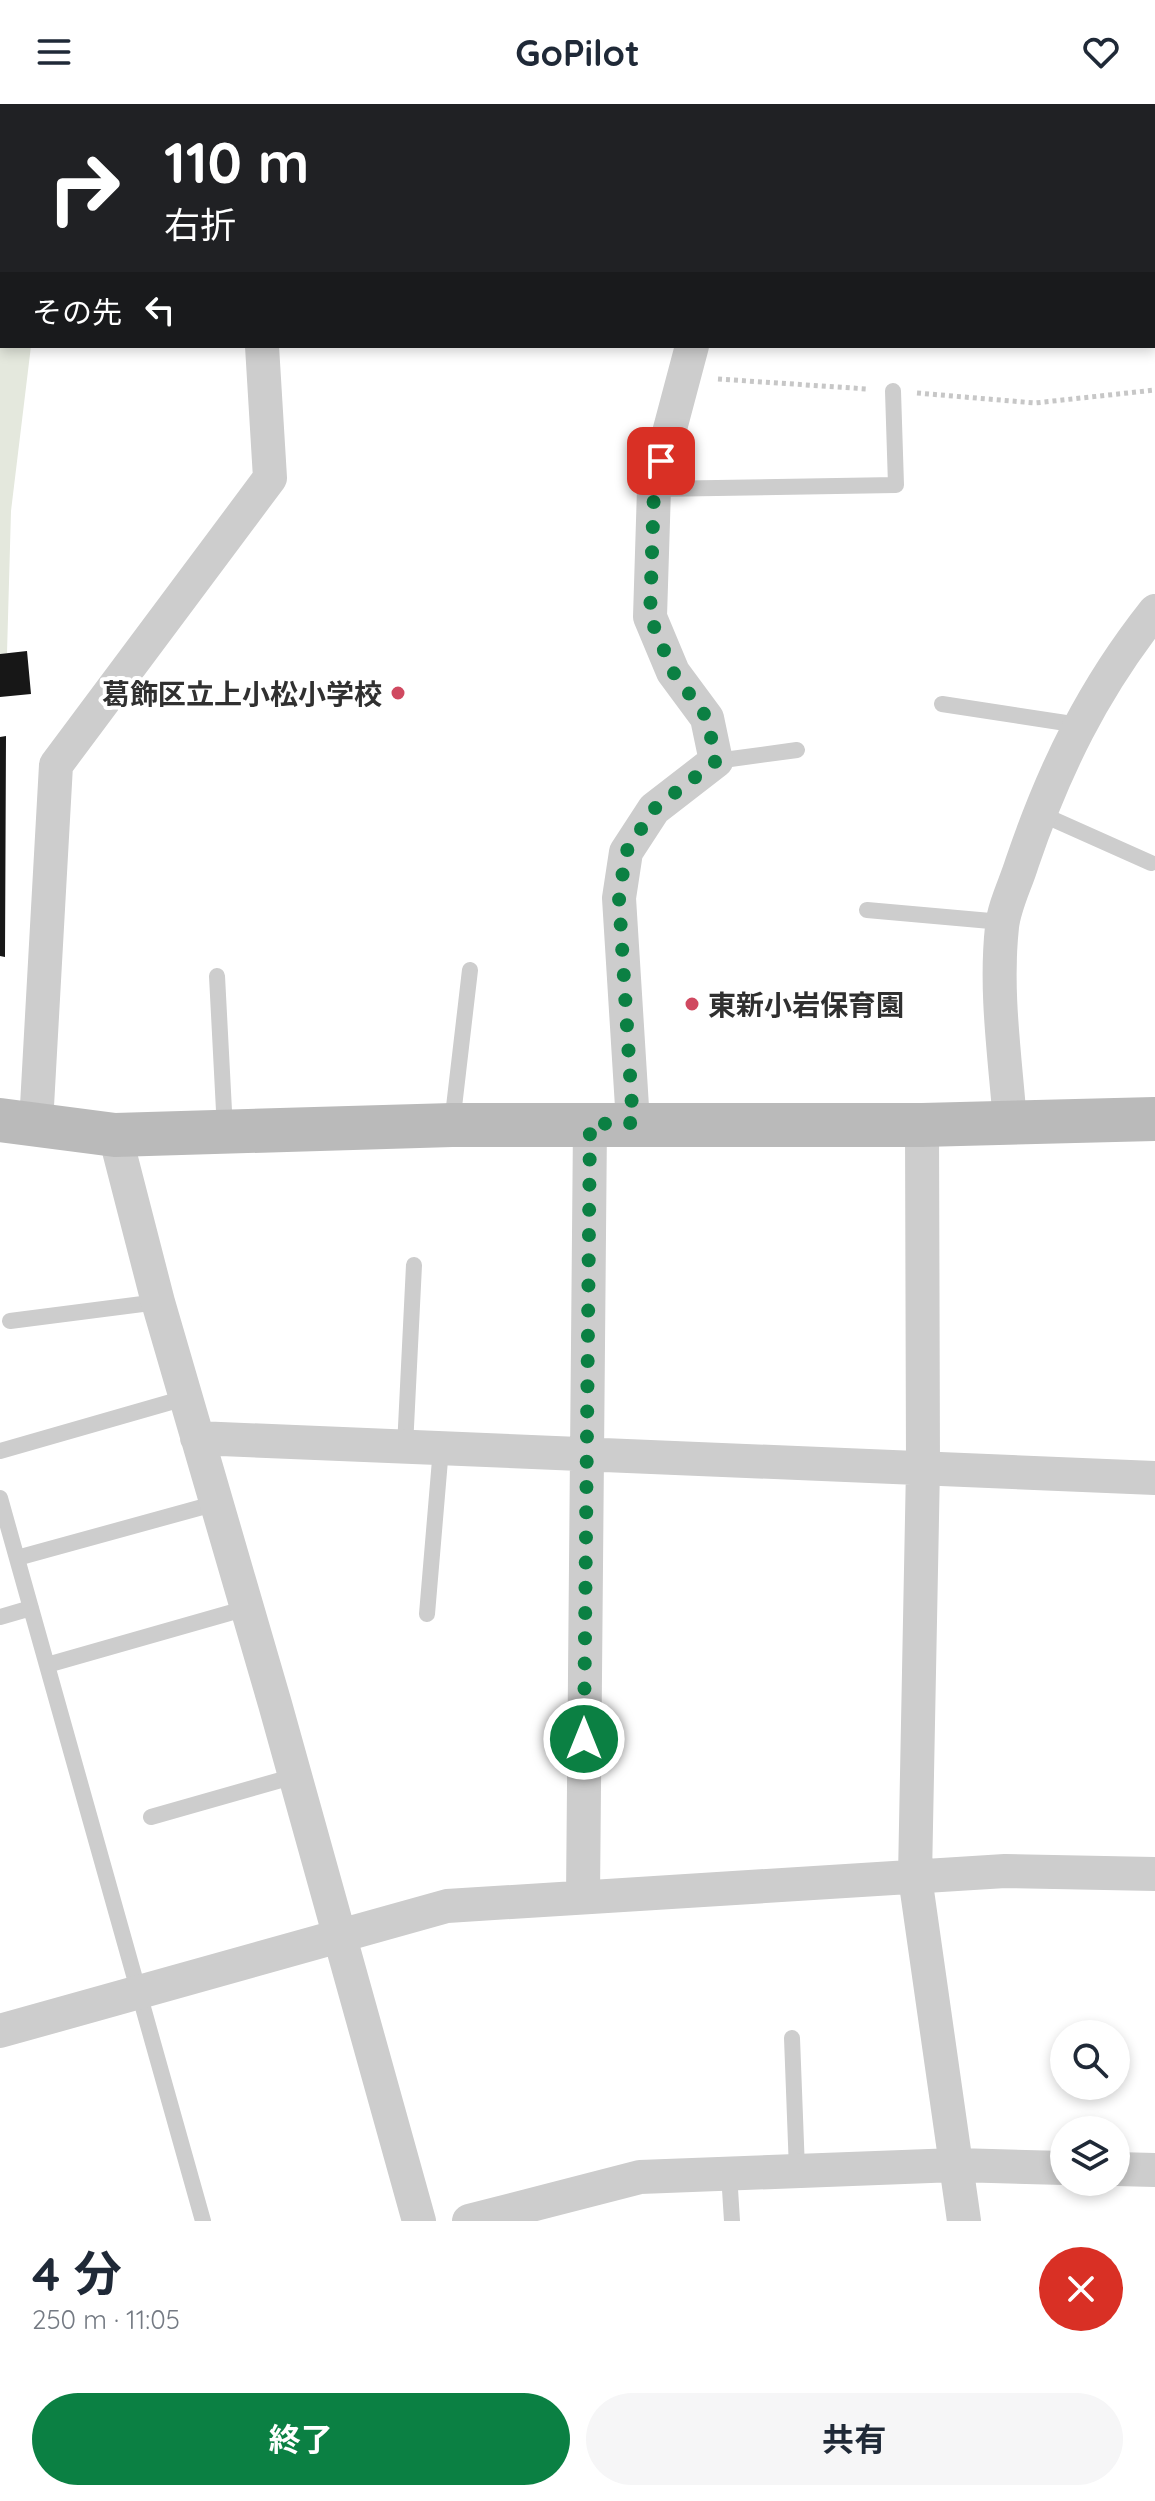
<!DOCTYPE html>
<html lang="ja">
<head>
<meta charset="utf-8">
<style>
  :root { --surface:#fff; --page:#f6f6f7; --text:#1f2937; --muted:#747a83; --accent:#0b8043 }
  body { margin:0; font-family:Quicksand,"Noto Sans JP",sans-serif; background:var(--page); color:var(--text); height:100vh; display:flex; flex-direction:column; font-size:30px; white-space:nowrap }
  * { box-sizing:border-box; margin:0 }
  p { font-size:26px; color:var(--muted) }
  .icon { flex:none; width:44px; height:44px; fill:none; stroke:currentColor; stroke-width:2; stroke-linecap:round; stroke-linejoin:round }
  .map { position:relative; height:2117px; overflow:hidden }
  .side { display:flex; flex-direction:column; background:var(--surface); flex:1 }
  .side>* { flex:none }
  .top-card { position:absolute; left:0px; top:0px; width:1156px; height:244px; box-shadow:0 4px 12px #0003; background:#202124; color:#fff; overflow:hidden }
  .fabs { position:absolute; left:1050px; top:1916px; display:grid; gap:16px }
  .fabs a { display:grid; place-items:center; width:80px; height:80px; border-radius:50%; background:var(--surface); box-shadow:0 4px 12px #0003; font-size:40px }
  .pin { position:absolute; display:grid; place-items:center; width:68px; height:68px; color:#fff; margin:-34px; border-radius:16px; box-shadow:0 4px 12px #0006 }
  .me { position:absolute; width:88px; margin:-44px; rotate:0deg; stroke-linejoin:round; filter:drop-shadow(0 0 6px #0008) }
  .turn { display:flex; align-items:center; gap:28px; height:168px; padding:0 32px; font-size:36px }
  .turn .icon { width:104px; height:104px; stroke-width:2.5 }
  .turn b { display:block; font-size:56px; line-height:68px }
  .then { display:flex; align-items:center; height:76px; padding:0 32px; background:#0003; gap:16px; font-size:30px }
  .round { display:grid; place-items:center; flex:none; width:84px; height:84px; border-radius:42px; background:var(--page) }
  .head { display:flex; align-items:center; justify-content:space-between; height:136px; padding:0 32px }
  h1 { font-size:48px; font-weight:700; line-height:60px }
  .cta { display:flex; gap:16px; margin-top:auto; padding:16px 32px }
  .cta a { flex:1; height:92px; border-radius:48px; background:var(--accent); color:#fff; font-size:32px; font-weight:700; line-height:92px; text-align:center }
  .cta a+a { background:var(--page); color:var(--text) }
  header { display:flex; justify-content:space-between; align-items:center; height:104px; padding:0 32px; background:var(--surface); font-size:36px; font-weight:700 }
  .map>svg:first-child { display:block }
  .green { fill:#e4e8dd }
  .building { fill:#171717 }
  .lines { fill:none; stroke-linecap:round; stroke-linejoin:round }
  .path { stroke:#c7c7c7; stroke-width:5; stroke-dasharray:4 4; stroke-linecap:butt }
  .lane { stroke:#cdcdcd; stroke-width:16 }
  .street { stroke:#cdcdcd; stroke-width:34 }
  .secondary { stroke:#bababa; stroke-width:44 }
  .route { stroke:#0b8043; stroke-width:14; stroke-dasharray:0 25.2 }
  .poi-dot { fill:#d04960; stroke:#fff; stroke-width:3 }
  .labels { text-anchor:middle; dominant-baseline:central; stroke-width:8; stroke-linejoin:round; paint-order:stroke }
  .poi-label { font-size:28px; font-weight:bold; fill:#303030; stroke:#fff; text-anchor:end }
</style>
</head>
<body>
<header><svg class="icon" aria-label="menu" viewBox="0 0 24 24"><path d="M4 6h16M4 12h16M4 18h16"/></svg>GoPilot<svg class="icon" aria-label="heart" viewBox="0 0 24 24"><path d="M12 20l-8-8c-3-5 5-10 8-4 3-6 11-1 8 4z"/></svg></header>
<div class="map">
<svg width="1155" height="2117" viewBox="0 0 1155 2117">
  <rect width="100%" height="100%" fill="#fff"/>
  <path class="green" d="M0,0H61L2,2V242H31L11,407L7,549L0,550Z"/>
  <path class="building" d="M27,547L31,590L0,593V550Z
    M6,632L5,853L0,852V633Z"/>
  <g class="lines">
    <path class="path" d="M1154,59L1155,60
      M718,275L867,285
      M917,289L1035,299L1155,286"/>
    <path class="lane" d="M654,385L896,381L893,287
      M942,600L1079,621
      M716,657L797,646
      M1039,709L1151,759
      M867,806L1002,818
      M217,872L225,1026
      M452,1020L470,866
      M10,1217L158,1198
      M405,1343L414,1161
      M0,1347L185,1294
      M0,1394L203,2117
      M17,1454L217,1399
      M427,1510L441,1344
      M0,1513L31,1504
      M47,1561L247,1504
      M151,1713L295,1672
      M792,1934L797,2066
      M729,2069L732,2117"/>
    <path class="street" d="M754,2L755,0
      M1010,1018C1005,953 995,887 1002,823C1004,802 1016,779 1022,759C1054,665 1093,585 1155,507
      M633,1019L619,794L626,748L654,705L716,657L707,614L673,568L650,513L654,385L692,242
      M36,1020L56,661L270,374L262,242
      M922,1021L923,1363L915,1773L964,2117
      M115,1031L158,1198L275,1600L419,2117
      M197,1334L1155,1374
      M583,1793L590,1020
      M0,1927L447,1802L1005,1767L1155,1770
      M1116,2065L1155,2066
      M469,2117L640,2073L956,2061L1064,2064"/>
    <path class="secondary" d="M0,1016L115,1031L452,1021H922L1155,1015"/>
  </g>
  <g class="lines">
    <path class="route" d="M584,1635L590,1020L633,1019L619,794L626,748L654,705L716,657L707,614L673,568L650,513L654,385L661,357"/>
  </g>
  <g class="poi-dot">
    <circle cx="398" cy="589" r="8"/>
    <circle cx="692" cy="900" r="8"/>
  </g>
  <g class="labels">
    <g class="poi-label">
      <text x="382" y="589">葛飾区立上小松小学校</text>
      <text x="708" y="900" text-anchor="start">東新小岩保育園</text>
    </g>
  </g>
</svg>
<div class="fabs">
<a><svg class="icon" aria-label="search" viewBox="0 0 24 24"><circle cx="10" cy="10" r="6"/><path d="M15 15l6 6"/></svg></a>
<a><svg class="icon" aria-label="layers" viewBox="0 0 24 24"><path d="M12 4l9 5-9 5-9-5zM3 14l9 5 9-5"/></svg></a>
</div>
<div class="pin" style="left:661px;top:357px;background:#d93025"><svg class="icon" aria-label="arrive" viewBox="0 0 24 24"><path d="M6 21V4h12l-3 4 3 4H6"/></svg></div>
<svg class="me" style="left:584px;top:1635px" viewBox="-20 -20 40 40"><circle r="17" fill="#0b8043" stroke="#fff" stroke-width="3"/><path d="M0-11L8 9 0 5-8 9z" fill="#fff"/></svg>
<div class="top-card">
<div class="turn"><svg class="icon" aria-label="right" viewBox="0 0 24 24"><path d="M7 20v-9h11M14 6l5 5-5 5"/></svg><div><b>110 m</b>右折</div></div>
<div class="then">その先<svg class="icon" aria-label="left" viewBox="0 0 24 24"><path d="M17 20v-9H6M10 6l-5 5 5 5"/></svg></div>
</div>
</div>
<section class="side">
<div class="head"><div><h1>4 分</h1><p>250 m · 11:05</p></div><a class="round" style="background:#d93025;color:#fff"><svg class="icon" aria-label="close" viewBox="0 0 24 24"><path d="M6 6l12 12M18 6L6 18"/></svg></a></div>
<div class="cta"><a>終了</a><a>共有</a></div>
</section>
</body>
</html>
